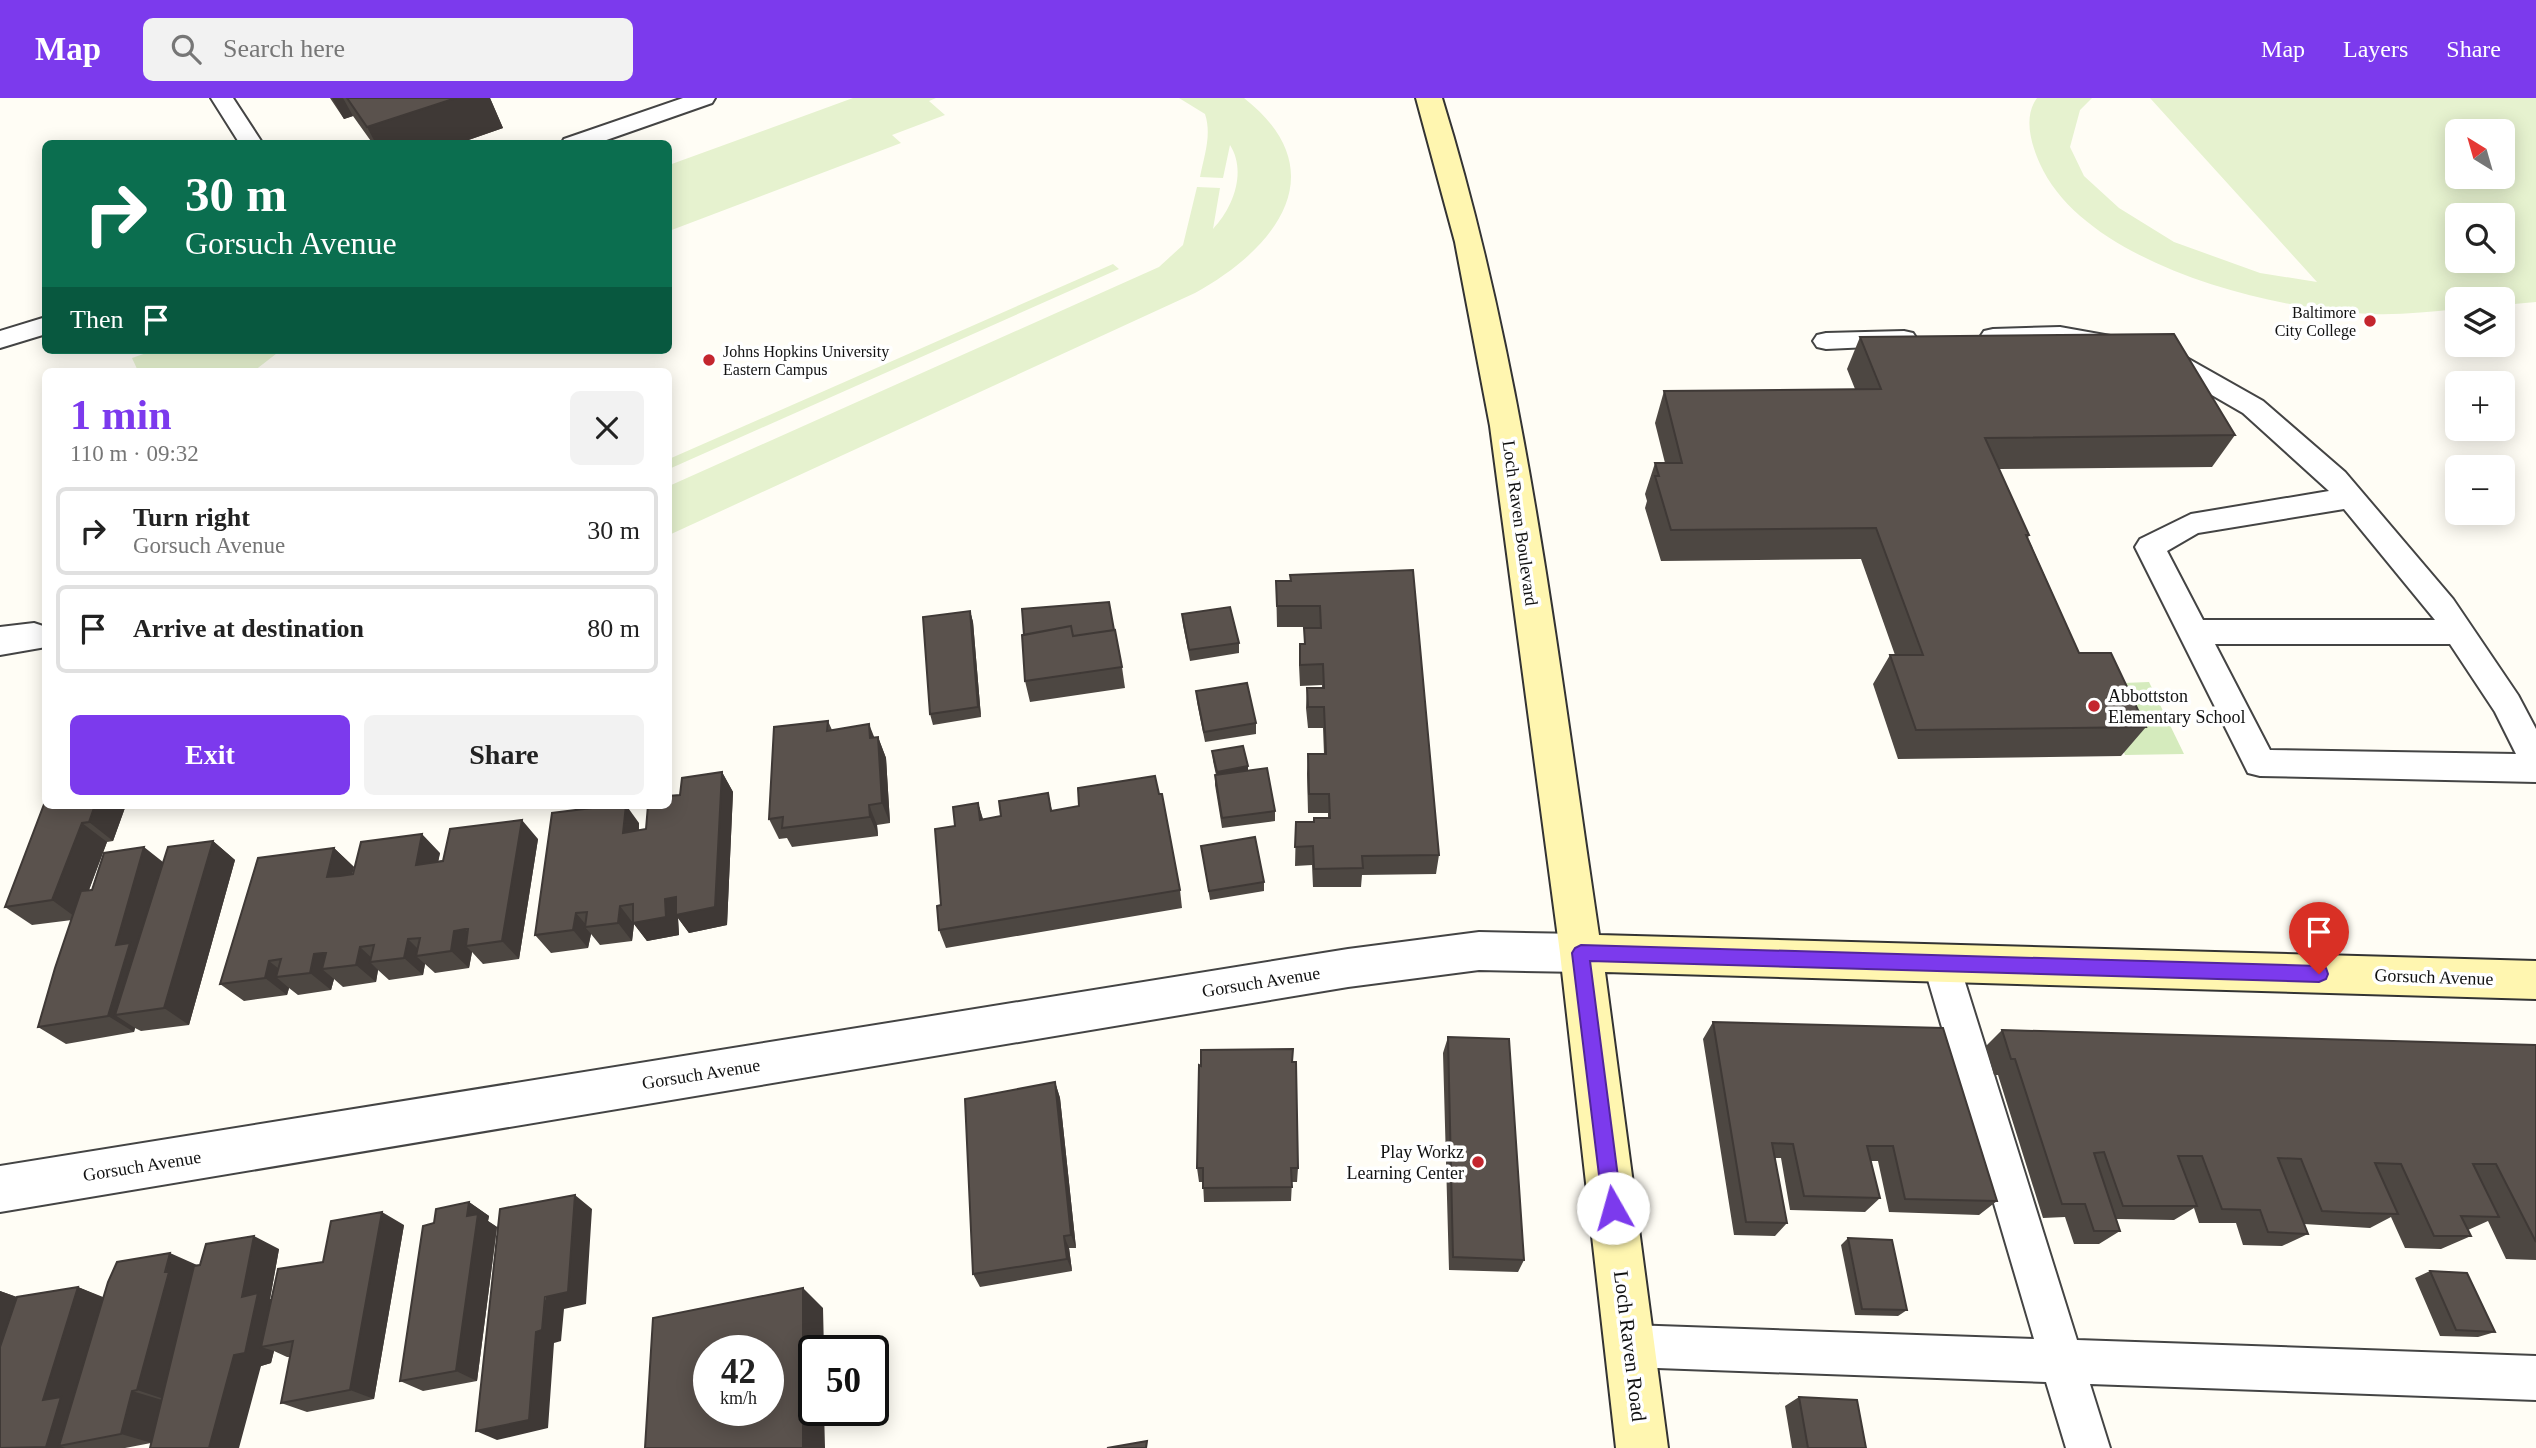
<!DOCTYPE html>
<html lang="en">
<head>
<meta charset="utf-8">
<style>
  :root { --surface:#fff; --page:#f2f2f2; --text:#222; --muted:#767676; --line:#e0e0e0; --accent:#7c3aed }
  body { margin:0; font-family:Georgia,serif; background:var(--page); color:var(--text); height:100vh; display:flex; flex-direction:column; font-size:26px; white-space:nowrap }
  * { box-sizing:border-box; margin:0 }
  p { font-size:23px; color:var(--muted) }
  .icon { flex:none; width:38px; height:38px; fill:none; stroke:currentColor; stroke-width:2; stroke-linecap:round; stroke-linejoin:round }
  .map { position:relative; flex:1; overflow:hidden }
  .side { position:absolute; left:42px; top:270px; width:630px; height:441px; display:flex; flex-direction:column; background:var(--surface); border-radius:10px; box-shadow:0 4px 18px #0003 }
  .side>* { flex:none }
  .banner { position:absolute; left:42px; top:42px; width:630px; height:214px; border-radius:10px; box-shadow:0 4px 18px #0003; background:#0b6e4f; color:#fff; overflow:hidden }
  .needle { width:46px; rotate:323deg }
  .fabs { position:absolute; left:2445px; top:21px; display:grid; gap:14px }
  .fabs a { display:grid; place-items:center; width:70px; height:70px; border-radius:10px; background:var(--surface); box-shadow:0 4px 18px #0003; font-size:35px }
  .speed { position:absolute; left:693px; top:1237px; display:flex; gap:14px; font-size:35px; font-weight:700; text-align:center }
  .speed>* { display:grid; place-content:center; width:91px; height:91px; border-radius:50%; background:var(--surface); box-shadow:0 4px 18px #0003; line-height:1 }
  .speed small { font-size:18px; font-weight:400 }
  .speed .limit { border:4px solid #111; border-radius:10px; background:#fff; color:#111 }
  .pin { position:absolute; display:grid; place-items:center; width:60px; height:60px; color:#fff; margin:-72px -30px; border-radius:50% 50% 50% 0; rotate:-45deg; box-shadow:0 0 7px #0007 }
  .pin .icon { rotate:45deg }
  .me { position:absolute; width:77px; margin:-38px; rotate:353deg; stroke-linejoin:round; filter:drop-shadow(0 0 5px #0008) }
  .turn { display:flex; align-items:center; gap:24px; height:147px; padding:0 28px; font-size:32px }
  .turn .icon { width:91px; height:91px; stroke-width:2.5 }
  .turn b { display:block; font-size:49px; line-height:60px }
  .then { display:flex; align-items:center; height:66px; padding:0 28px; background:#0003; gap:14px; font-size:26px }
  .round { display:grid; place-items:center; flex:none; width:74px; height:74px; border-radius:10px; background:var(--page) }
  .overview { display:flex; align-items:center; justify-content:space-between; height:119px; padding:0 28px }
  h1 { font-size:42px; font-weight:800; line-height:52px; color:var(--accent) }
  .primary-button { display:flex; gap:14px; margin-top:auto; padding:14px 28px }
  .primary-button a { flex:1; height:80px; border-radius:10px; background:var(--accent); color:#fff; font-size:28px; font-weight:800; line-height:80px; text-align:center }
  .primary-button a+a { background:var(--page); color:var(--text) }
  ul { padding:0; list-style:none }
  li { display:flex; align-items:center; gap:21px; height:88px; margin:0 14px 10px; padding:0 14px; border:4px solid var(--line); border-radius:10px }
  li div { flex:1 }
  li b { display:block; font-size:26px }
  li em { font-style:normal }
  header { display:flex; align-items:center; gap:42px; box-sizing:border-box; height:98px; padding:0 35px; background:var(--accent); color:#fff }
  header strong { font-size:33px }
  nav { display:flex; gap:38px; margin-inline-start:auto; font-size:24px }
  .search { width:490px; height:63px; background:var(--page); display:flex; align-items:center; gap:18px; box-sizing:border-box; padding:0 24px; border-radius:10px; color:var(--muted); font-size:26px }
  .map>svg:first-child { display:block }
  .green { fill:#d5ebbd }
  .pitch { fill:#e6f2cf; fill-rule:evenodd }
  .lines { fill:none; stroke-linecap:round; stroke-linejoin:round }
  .lane-casing { stroke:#444; stroke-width:4 }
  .street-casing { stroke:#444; stroke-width:4 }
  .secondary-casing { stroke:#333; stroke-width:4 }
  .lane { fill:#fff; fill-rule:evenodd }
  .street { fill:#fff; fill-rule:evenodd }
  .secondary { fill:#fff6b0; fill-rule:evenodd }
  .wall { fill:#4d4742 }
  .shaded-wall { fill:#3f3936 }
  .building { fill:#5a524d; stroke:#3f3936; stroke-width:2; fill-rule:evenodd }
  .route { fill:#7c3aed; stroke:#51269a; stroke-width:2 }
  .poi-dot { fill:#c4262e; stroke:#fff; stroke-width:2.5 }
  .labels { text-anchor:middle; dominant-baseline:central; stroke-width:7; stroke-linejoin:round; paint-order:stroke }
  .far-poi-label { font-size:16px; fill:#111; stroke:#fff; text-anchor:end }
  .street-label { font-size:18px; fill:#111; stroke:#fff }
  .poi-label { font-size:18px; fill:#111; stroke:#fff; text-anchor:start }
  .near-street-label { font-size:21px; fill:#111; stroke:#fff }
</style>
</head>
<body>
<header>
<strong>Map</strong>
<div class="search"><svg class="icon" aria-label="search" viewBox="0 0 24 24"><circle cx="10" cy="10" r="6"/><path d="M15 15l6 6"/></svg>Search here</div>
<nav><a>Map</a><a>Layers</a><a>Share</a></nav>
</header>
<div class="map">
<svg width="2536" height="1350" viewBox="0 0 2536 1350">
  <rect width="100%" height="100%" fill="#fffdf5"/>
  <path class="green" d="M2149,584L2184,656L2125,657L2097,586Z"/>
  <path class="pitch" d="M853,0H936L929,3L945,17L892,37L901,45L669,133V67Z
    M1179,0H1244C1338,74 1275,151 1195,195L669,437V388L1159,169L1183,147L1197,89L1220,90L1213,131C1233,110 1247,74 1230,47L1223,80L1200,79C1204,58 1212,37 1205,16Z
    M2037,0H2092L2080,12L2070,49L2084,78L2119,110L2174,144L2260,175L2317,184L2150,0H2536V204L2503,207L2502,201H2457V211C2429,214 2400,217 2372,216C2271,212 2085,166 2040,66C2031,46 2023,19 2037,0ZM2457,33H2502V79H2457ZM2457,117H2502V163H2457Z
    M1113,166L1119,171L669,371V361Z
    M155,252H281L254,273H138L132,260Z"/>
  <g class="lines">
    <defs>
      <path id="lane" d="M211,0H233L263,46H240Z
        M683,0H715L712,5L595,46H561L564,41Z
        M46,219V236L0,250V233Z
        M2060,229L2116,239L2120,245L2116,251L2107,253L2060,245L1993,247L1984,245L1980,239L1984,233L1993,231Z
        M1904,233L1913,235L1917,241L1913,247L1826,251L1817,249L1813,243L1817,237L1826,235Z
        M2162,248L2171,251L2263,303L2345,374L2453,501L2518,597L2536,631V684L2260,678L2248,675L2135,449L2140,441L2191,416L2329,393L2243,315L2153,263L2149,257L2153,251ZM2344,411L2435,522H2203L2167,453L2198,435ZM2215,546H2450L2495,614L2516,656L2270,652Z
        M1941,849L1954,853L1959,865L2077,1242L2536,1258V1302L2090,1286L2110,1350H2066L2046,1284L1630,1269L1615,1263L1609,1248L1615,1233L1630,1227L2034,1241L1923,865L1928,853Z"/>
      <path id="street" d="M34,525L46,529V549L0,557V529Z
        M1479,834L1581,836L1596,842L1602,855L1596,868L1581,874L1479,872L1348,889L0,1114V1068L1348,851Z"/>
      <path id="secondary" d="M1416,0H1442C1526,272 1557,556 1599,837L2536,863V901L1605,874L1668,1350H1616L1560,855L1490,328L1455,144Z"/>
    </defs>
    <use href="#lane" class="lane-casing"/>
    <use href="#street" class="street-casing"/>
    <use href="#secondary" class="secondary-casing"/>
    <use href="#lane" class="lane"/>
    <use href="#street" class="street"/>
    <use href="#secondary" class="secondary"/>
  </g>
  <path class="wall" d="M330,0H490L503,30L457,46H373L353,18L344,21Z
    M1860,239L2235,337L2212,369L1999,371L2029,437L2028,440L2079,555L2146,629L2121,658L1898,661L1873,586L1890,557H1895L1861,461L1661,463L1645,410L1647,403L1645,396L1655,365H1665L1655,325L1664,293L1855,291L1847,271Z
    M1413,472L1439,757L1436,776L1362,777L1361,789H1313L1312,767L1295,768L1296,724H1313L1328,720V715H1308L1307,676L1308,656H1324L1323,630H1308L1306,610L1307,590H1322V587L1300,588L1299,567L1300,546H1304V530H1320L1319,529H1277L1276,483H1290V477Z
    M970,513L973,524L981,619L933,627L930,616Z
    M1182,516L1239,545V555L1190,563L1183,527Z
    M1122,569L1125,590L1030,604L1025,583Z
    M1196,593L1256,625V636L1205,644L1197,604Z
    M828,623L832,632L874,640L878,639L886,660L890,725L877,727L878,738L792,749L787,740L779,741L769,721Z
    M1212,653L1248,672L1275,713V723L1222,730L1215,687V677H1216L1213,663Z
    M722,674L733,694L727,827L689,835L678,820L679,837L647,843L634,826L632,843L600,847L591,836L588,850L551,855L535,837L639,725V732L646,731L680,697Z
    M1048,695L1052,713L1180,792L1182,810L946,850L939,832L941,807L955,728L978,705L983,721L1001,718Z
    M46,701L126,707L113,743L107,744L89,792L163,765L213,743L235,762L189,927L141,933L135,930L134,934L66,946L38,929L72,822L32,827L5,809Z
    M538,741L519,861L483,866L472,854L469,870L435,875L425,866L423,877L389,882L378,872L376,884L343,889L334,881L331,892L298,897L289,890L287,897L244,903L220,886L334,750L354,769L352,776L440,755L438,763Z
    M1201,748L1264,784V793L1210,802Z
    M1713,924L1997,1103L1979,1117L1889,1114L1878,1063H1871L1880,1100L1865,1114L1790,1112L1781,1060H1775L1787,1125L1775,1138L1734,1137L1703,941Z
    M2002,932L2536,947V1162L2506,1161L2488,1123L2468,1132L2471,1138L2441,1151L2405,1150L2391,1119L2370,1130L2304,1126L2308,1136L2282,1148L2243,1147L2236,1125H2199L2194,1110L2174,1122L2116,1121L2120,1133L2099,1146H2074L2065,1119L2043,1120L1998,977H1994L1986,948Z
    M1448,939L1524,1162L1518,1174L1449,1172L1443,955Z
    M1292,964L1298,1070L1297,1084H1292L1291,1103L1204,1104L1203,1084H1199L1197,1070L1201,968Z
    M1055,984L1060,1000L1076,1150H1069L1072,1173L980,1189L973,1176Z
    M469,1104L489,1118L488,1123L497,1129L477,1283L423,1293L400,1283Z
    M404,1127L374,1301L307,1314L281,1305L290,1259H287L274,1253L271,1265L261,1268L151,1345L125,1350H0V1193L17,1199L78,1189L103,1200L197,1167L279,1151L270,1201H271L323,1164Z
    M1848,1140L1907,1212L1898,1218L1855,1217L1841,1147Z
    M2430,1173L2495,1234L2478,1239L2440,1238L2415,1180Z
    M1799,1299L1866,1350H1792L1785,1308Z"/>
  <path class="shaded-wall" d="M332,0H343L353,18L344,21Z
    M456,0H490L503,30L457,46H376L367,29Z
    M970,513L973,524L981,619L978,609Z
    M869,626L877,646L870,640Z
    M878,639L886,660L890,725L882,705Z
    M1248,668V679L1218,685L1217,674Z
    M722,674L733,694L727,827L689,835L678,820L679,837L647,843L634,826L632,843L618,825L620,808L633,825L665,801Z
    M978,705L984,725L980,722Z
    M95,707H126L113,743L89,724Z
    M626,707L639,725L637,754L623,735Z
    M869,707L877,727L878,738L870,719Z
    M522,722L538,741L519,861L502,843Z
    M82,725L107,744L78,821L52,802Z
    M422,736L440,755L434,786L416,767Z
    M213,743L235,762L189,927L164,910Z
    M144,749L168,768L115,917L135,930L134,934L108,918L116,847Z
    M334,750L354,769L347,798L327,779Z
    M576,815L588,829H585L591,836L588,850L573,832Z
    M465,831L479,846L466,848L472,854L469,870L451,853L454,833Z
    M408,841L424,857L416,858L425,866L423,877L404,860Z
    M360,849L376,864H370L378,872L376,884L356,867Z
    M323,855L340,869L322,871L334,881L331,892L310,875L314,856Z
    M269,863L288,878L276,879L289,890L287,897L265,880Z
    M1055,984L1060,1000L1076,1150L1071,1137Z
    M575,1097L592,1111L586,1206L564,1211L561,1243L554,1245L548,1330L497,1342L476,1333L536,1234Z
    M469,1104L489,1118L488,1123L497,1129L477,1283L456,1273L467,1118Z
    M382,1114L404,1127L374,1301L350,1292Z
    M254,1138L279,1151L270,1201L283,1207L261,1249L274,1253L271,1265L261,1268L239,1350H209Z
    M1064,1138L1069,1150L1072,1173L1067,1161Z
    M170,1155L197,1167L167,1302L137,1292Z
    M78,1189L108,1201L59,1348L66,1350H43V1302Z
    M803,1190L823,1210L824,1253H814V1312H824L825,1350H803Z
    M0,1193L19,1200L0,1271Z
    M132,1293L162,1302L152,1345L121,1336Z"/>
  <path class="building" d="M347,0H456L367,29Z
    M2174,236L2235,337L1985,340L2029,437H2026L2079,555H2111L2146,629L1916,632L1890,557H1923L1876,430L1671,432L1655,378H1659L1655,365H1682L1664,293L1881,291L1860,239Z
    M1413,472L1439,757L1362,758L1363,770L1314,771L1313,748L1295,749L1296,724H1314V720H1330L1329,696H1309L1308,656H1326L1324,609H1308L1307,590H1324L1323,566L1300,567V546H1305L1304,530H1321L1320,508H1277L1276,483H1291L1290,477Z
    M1109,504L1114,532L1073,538L1071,528L1024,537L1022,511Z
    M1230,509L1239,545L1189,552L1182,516Z
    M970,513L978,609L930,616L923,519Z
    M1071,528L1073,538L1115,532L1122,569L1025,583L1022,537Z
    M1247,585L1256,625L1204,634L1196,593Z
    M828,623L827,633L869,626L870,640L878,639L882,705L869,707L870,719L782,730L783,719L769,721L774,629Z
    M1243,648L1248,668L1217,674L1212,653Z
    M1267,670L1275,713L1222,720L1215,677Z
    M722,674L715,809L676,817V799L665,801L666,819L633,825V806L620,808L618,825L585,829L587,814L576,815L573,832L535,837L552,715L616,707H626L623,735L646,731L648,707H668V698L680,697L682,680Z
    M1155,678L1159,696H1162L1180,792L939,832L937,808L941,807L935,731L955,728L953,709L978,705L980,722L1001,718L999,703L1048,695L1051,713L1079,708L1078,690Z
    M46,701V707H95L89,724L82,725L52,802L5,809Z
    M522,722L502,843L466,848L468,831H465L454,833L451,853L416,858L420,840L408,841L404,860L370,864L374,847L360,849L356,867L322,871L326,855H323L314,856L310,875L276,879L281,861L269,863L265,880L220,886L258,760L334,750L327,779L340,778L353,776L361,744L422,736L416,767L443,763L450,731Z
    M1255,739L1264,784L1209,793L1201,748Z
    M213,743L164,910L115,917L168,749Z
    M144,749L116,847L130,845L108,918L38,929L55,870L81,793L92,792L104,755Z
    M1713,924L1943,930L1997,1103L1905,1101L1893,1048H1867L1880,1100L1804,1098L1793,1046L1772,1045L1787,1125L1746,1124Z
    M2002,932L2536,947V1144L2496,1066H2473L2499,1119L2461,1118L2471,1138H2434L2401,1066L2375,1065L2398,1116L2360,1115L2322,1113L2301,1061L2278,1060L2308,1136L2268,1134L2260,1112L2222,1111L2202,1058H2178L2197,1108H2123L2104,1054L2094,1055L2120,1133H2094L2085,1106H2062L2015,961H2011Z
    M1448,939L1509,941L1524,1162L1453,1159Z
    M1293,951L1292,964H1296L1298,1070H1291L1292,1089L1203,1090V1070H1197L1199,967L1201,968V952Z
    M1055,984L1071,1137L1064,1138L1067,1161L973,1176L965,1001Z
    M575,1097L568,1194L545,1199L542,1232L536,1234L529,1322L476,1333L500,1111Z
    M469,1104L467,1118L478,1116L456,1273L400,1283L423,1128L434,1125L436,1111Z
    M382,1114L350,1292L281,1305L293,1243L261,1249L278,1171L323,1164L331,1123Z
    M254,1138L242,1199L258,1195L245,1255L234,1257L209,1350H150L194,1168L200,1167L206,1146Z
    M1848,1140L1892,1142L1907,1212L1862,1211Z
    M170,1155L165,1174H169L137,1292L132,1293L121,1336L59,1348L108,1184L117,1164Z
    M2430,1173L2467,1175L2495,1234L2456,1232Z
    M78,1189L43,1302L61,1299L46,1349L0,1350V1249L17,1199Z
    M803,1190V1350H645L653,1220ZM709,1253H768V1312H709Z
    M1799,1299L1857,1302L1866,1350H1808Z
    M1147,1343L1146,1350H1107Z"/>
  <path class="route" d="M1581,847L2319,868L2326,870L2328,876L2326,881L2319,884L1590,863L1622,1110L1620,1117L1613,1120L1606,1117L1603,1110L1572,855L1575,850Z"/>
  <g class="poi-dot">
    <circle cx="2370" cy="223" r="7"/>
    <circle cx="709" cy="262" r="7"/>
    <circle cx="2094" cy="608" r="7"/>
    <circle cx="1478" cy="1064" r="7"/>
  </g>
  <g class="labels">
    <g class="far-poi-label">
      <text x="2356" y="214">Baltimore<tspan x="2356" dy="18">City College</tspan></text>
      <text x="723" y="253" text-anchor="start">Johns Hopkins University<tspan x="723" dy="18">Eastern Campus</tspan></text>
    </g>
    <g class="street-label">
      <text transform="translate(1520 425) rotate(82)">Loch Raven Boulevard</text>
      <text transform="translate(2434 879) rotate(2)">Gorsuch Avenue</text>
      <text transform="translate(1261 884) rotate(-9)">Gorsuch Avenue</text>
      <text transform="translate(701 976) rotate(-9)">Gorsuch Avenue</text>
      <text transform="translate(142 1068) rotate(-9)">Gorsuch Avenue</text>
    </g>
    <g class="poi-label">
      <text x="2108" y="598">Abbottston<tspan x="2108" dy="21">Elementary School</tspan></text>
      <text x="1464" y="1054" text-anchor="end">Play Workz<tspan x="1464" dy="21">Learning Center</tspan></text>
    </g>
    <g class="near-street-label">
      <text transform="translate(1630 1248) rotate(83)">Loch Raven Road</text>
    </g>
  </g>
</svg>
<div class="fabs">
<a><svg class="needle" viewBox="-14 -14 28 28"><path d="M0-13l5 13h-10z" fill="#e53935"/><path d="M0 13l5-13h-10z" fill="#767676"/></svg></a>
<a><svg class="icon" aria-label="search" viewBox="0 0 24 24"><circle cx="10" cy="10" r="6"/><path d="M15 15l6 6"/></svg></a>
<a><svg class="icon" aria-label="layers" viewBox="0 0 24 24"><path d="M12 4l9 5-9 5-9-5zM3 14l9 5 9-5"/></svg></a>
<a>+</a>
<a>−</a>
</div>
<div class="speed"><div>42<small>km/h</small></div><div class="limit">50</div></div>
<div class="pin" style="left:2319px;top:876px;background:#d93025"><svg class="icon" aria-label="arrive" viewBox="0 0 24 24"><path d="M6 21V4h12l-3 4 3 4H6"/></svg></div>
<svg class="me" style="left:1613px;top:1110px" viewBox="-20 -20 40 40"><circle r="19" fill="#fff"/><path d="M0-13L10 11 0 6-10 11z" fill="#7c3aed"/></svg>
<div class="banner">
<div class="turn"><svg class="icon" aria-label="right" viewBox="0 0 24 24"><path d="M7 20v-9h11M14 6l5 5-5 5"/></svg><div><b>30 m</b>Gorsuch Avenue</div></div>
<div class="then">Then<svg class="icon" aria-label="arrive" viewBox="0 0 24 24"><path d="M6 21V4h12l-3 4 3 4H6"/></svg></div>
</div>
<section class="side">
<div class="overview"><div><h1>1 min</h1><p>110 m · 09:32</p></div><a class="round"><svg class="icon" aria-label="close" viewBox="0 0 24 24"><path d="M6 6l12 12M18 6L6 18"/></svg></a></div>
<ul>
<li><svg class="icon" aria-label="right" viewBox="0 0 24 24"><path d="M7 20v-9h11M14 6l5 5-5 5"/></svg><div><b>Turn right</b><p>Gorsuch Avenue</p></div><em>30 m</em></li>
<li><svg class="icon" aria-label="arrive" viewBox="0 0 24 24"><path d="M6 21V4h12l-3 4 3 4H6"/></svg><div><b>Arrive at destination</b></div><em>80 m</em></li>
</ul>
<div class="primary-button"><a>Exit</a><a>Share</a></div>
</section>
</div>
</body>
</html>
